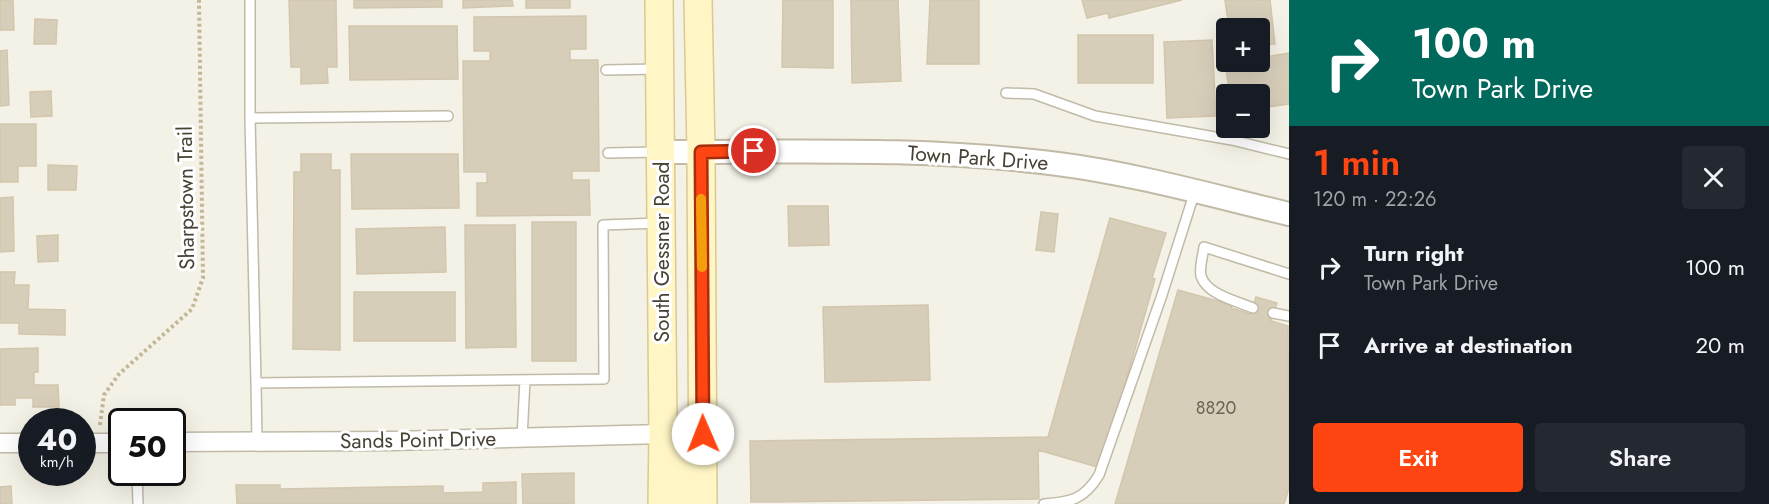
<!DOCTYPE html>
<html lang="en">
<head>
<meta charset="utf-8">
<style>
  :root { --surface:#171b24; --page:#242831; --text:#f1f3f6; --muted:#9ea1a6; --accent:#ff4612 }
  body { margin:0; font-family:Jost,sans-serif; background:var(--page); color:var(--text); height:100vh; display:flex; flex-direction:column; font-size:22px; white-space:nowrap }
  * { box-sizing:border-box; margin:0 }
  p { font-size:20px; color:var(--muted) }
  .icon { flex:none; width:33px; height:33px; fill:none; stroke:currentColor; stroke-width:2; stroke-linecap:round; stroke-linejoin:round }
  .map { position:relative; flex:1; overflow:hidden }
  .details { display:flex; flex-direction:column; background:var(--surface); width:480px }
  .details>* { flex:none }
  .banner { background:#00695c; color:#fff; overflow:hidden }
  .buttons { position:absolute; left:1216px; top:18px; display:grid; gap:12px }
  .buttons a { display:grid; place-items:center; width:54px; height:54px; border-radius:6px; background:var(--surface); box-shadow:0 6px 24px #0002; font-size:30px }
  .speed { position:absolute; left:18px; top:408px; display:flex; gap:12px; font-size:30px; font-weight:700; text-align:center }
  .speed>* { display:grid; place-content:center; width:78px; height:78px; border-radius:50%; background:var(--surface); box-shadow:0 6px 24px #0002; line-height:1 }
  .speed small { font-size:15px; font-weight:400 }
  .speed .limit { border:3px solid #111; border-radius:9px; background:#fff; color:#111 }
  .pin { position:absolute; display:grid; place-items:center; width:51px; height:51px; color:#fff; margin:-26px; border:3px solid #fff; border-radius:50%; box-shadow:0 2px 6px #0007 }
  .me { position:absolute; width:66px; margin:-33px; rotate:359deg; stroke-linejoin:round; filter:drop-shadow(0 0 4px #0008) }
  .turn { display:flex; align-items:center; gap:21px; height:126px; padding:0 24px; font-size:27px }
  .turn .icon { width:78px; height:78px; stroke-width:2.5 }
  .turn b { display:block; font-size:42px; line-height:51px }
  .round { display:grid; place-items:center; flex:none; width:63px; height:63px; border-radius:6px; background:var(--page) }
  .headline { display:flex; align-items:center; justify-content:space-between; height:102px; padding:0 24px }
  h1 { font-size:36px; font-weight:600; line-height:45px; color:var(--accent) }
  .action { display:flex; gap:12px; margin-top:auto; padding:12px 24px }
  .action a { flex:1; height:69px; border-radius:6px; background:var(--accent); color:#fff; font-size:24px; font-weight:600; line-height:69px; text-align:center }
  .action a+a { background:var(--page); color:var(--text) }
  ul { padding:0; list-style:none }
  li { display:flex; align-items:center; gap:18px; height:78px; padding:0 24px }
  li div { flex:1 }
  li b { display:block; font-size:22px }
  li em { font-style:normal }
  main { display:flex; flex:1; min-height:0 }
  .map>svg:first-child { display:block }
  .building { fill:#d7ceba; stroke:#d2c6ad; stroke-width:1.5 }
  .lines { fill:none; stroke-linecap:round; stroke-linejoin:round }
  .service-casing { stroke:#c1baa7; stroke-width:12 }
  .minor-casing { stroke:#c1baa7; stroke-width:21 }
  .tertiary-casing { stroke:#c1baa7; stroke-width:26 }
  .secondary-casing { stroke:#d8ca91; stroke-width:30 }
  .path { stroke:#c4b797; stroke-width:4; stroke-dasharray:3 3; stroke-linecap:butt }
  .service { stroke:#fff; stroke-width:9 }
  .minor { stroke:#fff; stroke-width:18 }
  .tertiary { stroke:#fff; stroke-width:22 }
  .secondary { stroke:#fff5c5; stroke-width:27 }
  .route-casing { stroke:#a62e0c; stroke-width:15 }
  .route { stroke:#ff4612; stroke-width:10 }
  .slow { stroke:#f59e0b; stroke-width:10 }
  .labels { text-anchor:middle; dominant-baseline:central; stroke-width:6; stroke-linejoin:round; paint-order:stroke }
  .number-label { font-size:18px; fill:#6c6456 }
  .street-label { font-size:21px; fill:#484134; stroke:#fff }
</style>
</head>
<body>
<main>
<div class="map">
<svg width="1289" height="504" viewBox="0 0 1289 504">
  <rect width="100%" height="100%" fill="#f4f1e6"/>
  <path class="building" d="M0,0H13L14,30H0Z
    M289,0H336L337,67H327L328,83L301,84V67H291Z
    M354,0H442V7L354,8Z
    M463,0H512L513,6L463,8Z
    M526,0H570V8H526Z
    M783,0H833V68L782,67Z
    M851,0H898L901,81L852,83Z
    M930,0H979V64H927Z
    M1082,0H1182L1109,18L1108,13L1087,18Z
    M1225,0H1270L1275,44L1260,45V28H1229Z
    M586,16V49H570V60H598L599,171H572V180H589L590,215L477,216V183H487V172H464L463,61H490V51H474V17Z
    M35,19L57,20L56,44H34Z
    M349,26H457L458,79L350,80Z
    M1078,35H1153V83H1078Z
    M1212,40L1216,116L1167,118L1164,42Z
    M7,50L9,105L0,106V51Z
    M1289,53V104L1260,108V94H1230L1225,64L1260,62V58Z
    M51,91L52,116L31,117L30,92Z
    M0,124H36V166H18V182H0Z
    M301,154H331V170H340V350L293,349L294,172H301Z
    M351,154H458L459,208L352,209Z
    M48,165L77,166L76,190H48Z
    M13,197L14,251L0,252V198Z
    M788,206H828L829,245L789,246Z
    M1041,212L1058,214L1054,252L1036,250Z
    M1110,218L1166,233L1152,278L1155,279L1101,468L1038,450L1039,499L751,502L750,441L1048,437Z
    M532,222H576V361H532Z
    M465,225H515L516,347L466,348Z
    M445,227L446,272L357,274L356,229Z
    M58,235V261L38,262L37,236Z
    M0,272H15L14,285H29L28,309L65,310V335L19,334V323H0Z
    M1178,290L1232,305L1231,308L1251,314L1256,297L1277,303L1271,321L1288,326L1289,488L1284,504H1115Z
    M354,292H455V341H354Z
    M928,305L930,380L825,382L823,307Z
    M38,348V372H34V385H58L59,407H33V398H15V405H0V349Z
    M574,473V504H523L522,474Z
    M516,482V504H237L236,485H280V489L443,486V493L483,492V483Z
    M11,486L12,504H0V487Z"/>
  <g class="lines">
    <defs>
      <path id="service" d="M250,0V118L256,383L604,379L603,225L660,223
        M606,70L658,69
        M1006,93L1034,94L1095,116L1232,140L1289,154
        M250,118L448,116
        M608,153L657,152
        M1253,308C1237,301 1207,295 1201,276C1199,268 1203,255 1204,247L1289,274
        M1273,313L1289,316
        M256,383L257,441
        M522,438L525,380
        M137,472L138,504
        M1044,504C1070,502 1084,500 1099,475L1162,295L1195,191"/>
      <path id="minor" d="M172,442L392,441L663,434
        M0,443H32
        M82,443H122"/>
      <path id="tertiary" d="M662,152C794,152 926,147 1058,164C1136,174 1213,196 1289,214"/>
      <path id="secondary" d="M659,0L663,434L662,504
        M698,0L701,152L703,504
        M663,434L679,444L686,470L687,500"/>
    </defs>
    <use href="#service" class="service-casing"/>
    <use href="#minor" class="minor-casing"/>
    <use href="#tertiary" class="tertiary-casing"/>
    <use href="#secondary" class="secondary-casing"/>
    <path class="path" d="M100,425L104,395L119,374L192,309L203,278L199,0"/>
    <use href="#service" class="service"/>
    <use href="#minor" class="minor"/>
    <use href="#tertiary" class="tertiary"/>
    <use href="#secondary" class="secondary"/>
  </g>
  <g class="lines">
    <defs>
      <path id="route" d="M703,434L701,152L754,151"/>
    </defs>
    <use href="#route" class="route-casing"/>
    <use href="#route" class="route"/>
    <path class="slow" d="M701,199L702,267"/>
  </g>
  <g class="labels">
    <g class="number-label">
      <text x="1216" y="408">8820</text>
    </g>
    <g class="street-label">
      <text transform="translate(978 158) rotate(4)">Town Park Drive</text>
      <text transform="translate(186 198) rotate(-91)">Sharpstown Trail</text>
      <text transform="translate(662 252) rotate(-90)">South Gessner Road</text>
      <text transform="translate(418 440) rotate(-1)">Sands Point Drive</text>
    </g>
  </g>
</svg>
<div class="buttons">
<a>+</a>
<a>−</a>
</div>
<div class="speed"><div>40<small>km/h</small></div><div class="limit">50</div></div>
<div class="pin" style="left:754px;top:151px;background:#d93025"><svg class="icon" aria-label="arrive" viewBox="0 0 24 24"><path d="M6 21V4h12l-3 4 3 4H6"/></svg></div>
<svg class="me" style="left:703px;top:434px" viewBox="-20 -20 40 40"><circle r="19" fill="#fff"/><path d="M0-13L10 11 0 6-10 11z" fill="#ff4612"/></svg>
</div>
<section class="details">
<div class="banner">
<div class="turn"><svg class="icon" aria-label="right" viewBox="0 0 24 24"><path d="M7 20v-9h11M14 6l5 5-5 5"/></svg><div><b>100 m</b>Town Park Drive</div></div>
</div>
<div class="headline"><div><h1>1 min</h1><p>120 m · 22:26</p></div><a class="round"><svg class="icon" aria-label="close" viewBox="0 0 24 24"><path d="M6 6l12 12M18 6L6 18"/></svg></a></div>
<ul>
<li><svg class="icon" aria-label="right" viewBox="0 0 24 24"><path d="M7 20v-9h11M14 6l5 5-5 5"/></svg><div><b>Turn right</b><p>Town Park Drive</p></div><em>100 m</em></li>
<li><svg class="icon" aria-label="arrive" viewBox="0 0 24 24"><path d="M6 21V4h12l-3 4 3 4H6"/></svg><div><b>Arrive at destination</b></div><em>20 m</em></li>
</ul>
<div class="action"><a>Exit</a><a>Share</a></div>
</section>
</main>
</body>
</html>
